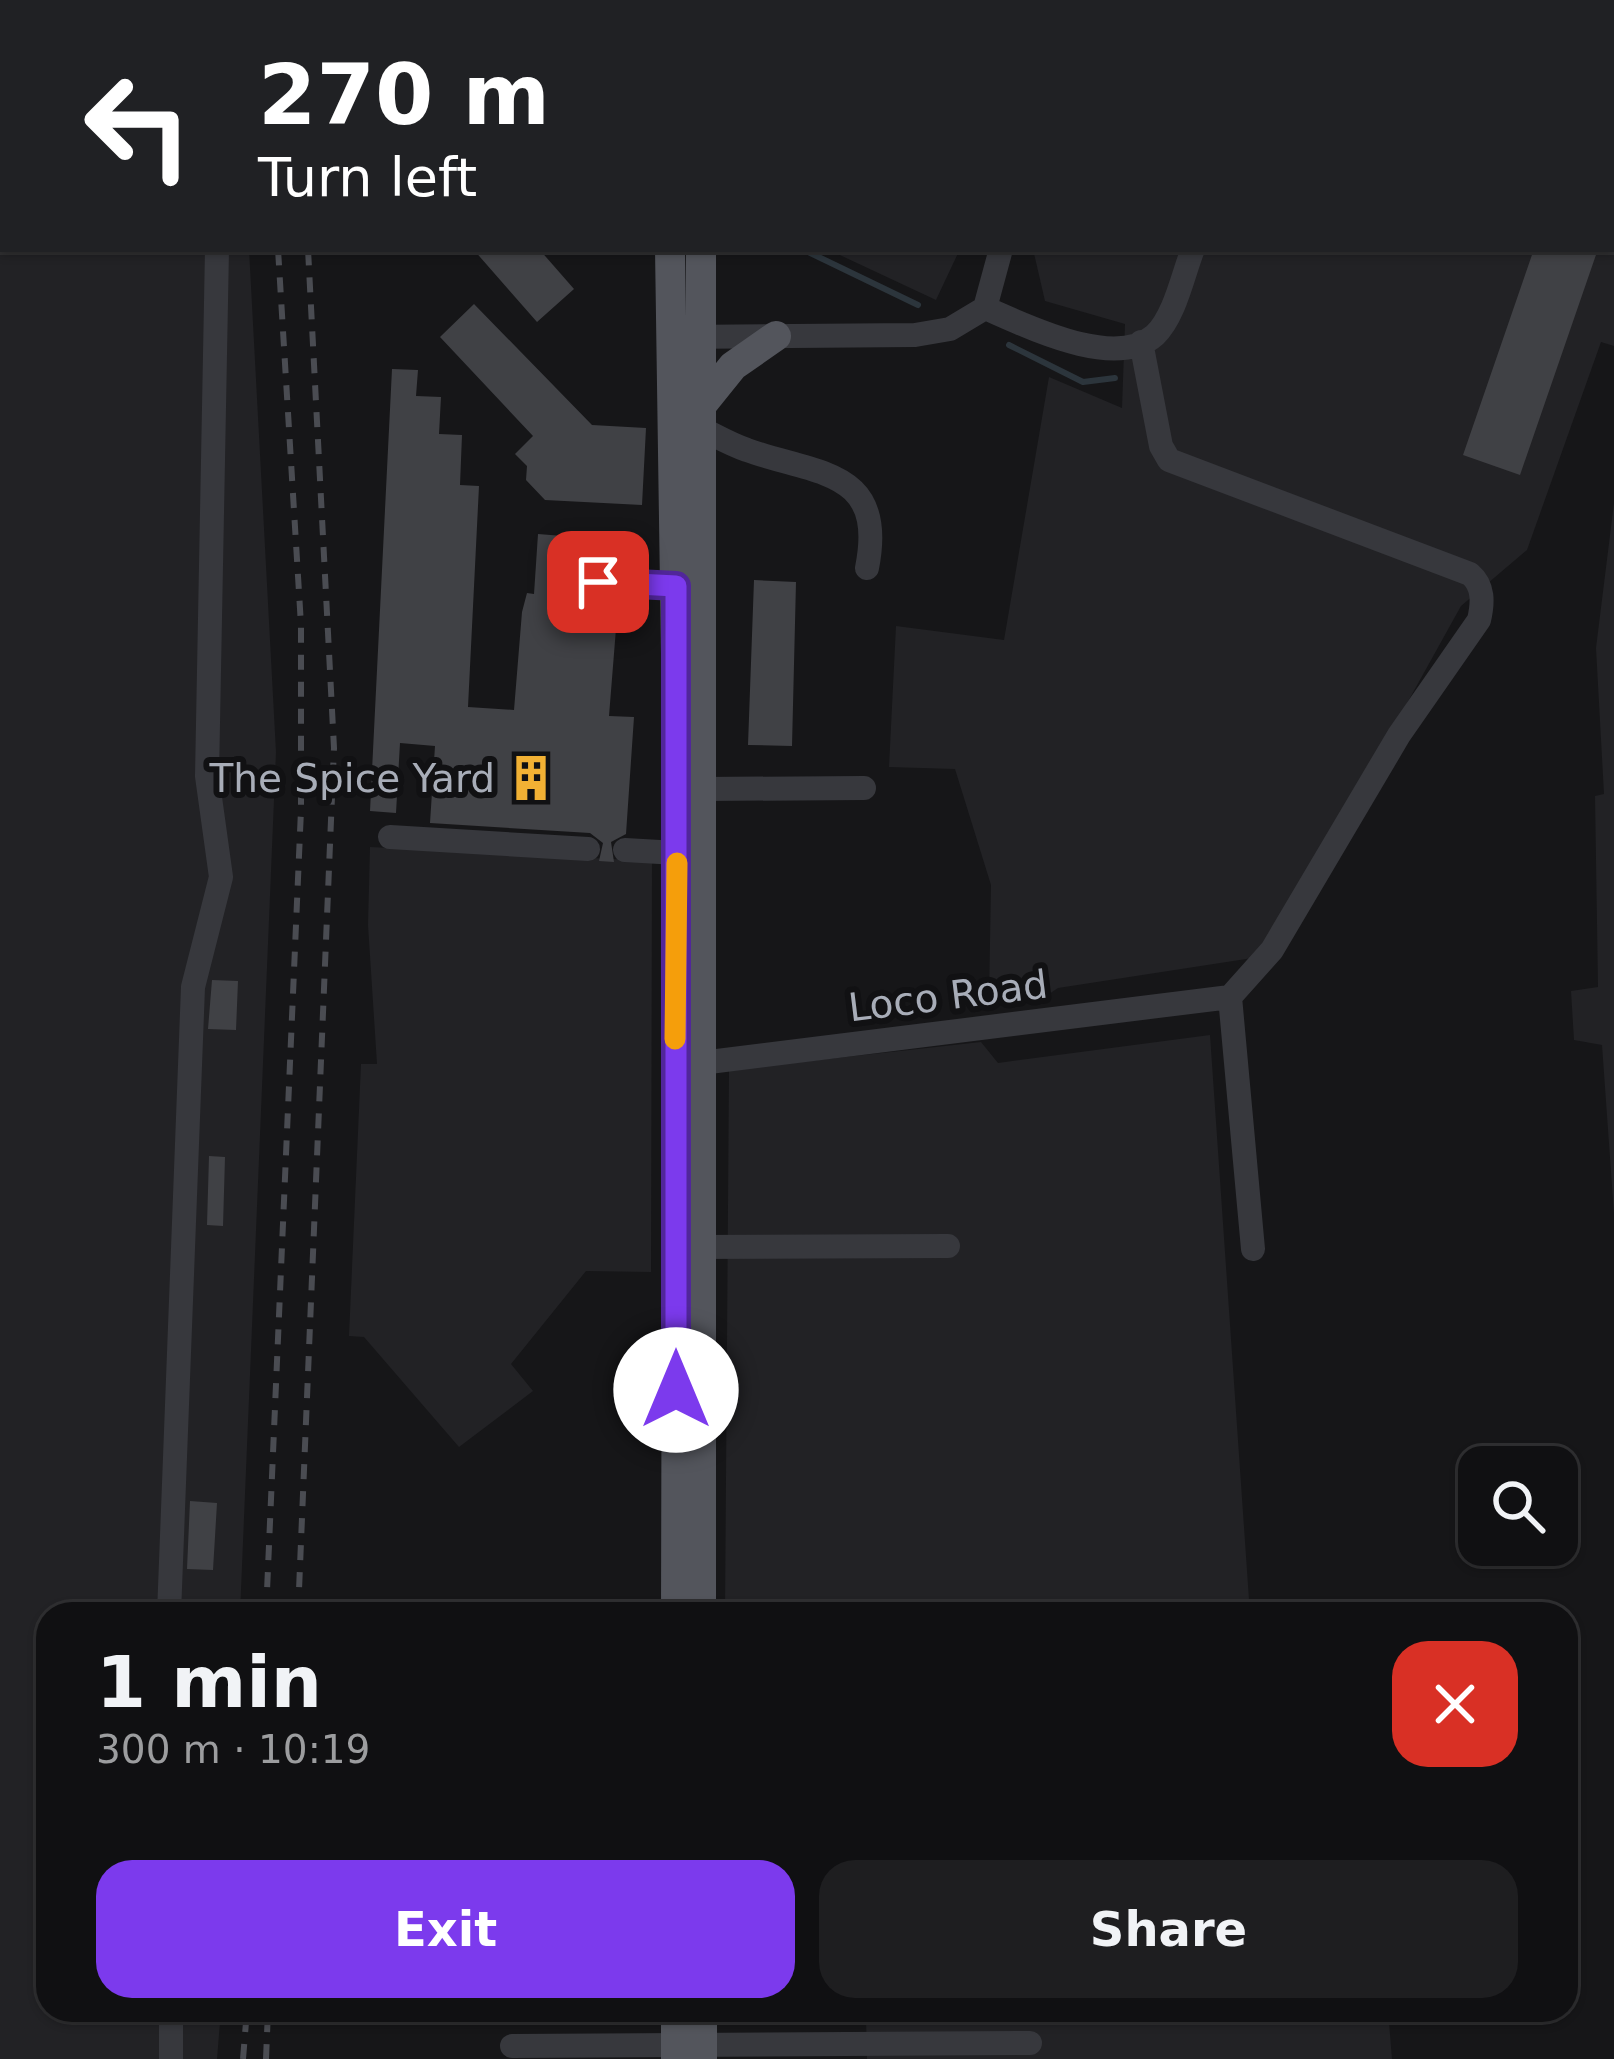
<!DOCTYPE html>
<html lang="en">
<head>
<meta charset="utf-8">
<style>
  :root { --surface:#101012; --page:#1e1e20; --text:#f1f3f6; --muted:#9c9d9f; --line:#303032; --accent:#7c3aed }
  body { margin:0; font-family:"DejaVu Sans",sans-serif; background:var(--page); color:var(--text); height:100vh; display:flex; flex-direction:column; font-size:45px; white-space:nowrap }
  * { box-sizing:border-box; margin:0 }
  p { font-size:39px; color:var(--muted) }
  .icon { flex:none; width:66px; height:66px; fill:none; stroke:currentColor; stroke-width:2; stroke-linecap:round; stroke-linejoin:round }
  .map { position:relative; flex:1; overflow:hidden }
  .panel { position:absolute; left:36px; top:1602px; width:1542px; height:420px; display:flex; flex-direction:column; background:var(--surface); border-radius:36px; box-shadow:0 3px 9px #0004,0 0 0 3px var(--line) }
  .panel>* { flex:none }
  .top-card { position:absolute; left:0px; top:0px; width:1614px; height:252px; box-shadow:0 3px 9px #0004,0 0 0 3px var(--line); background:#202124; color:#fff; overflow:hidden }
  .buttons { position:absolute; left:1458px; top:1446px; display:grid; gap:24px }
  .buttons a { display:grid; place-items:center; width:120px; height:120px; border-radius:24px; background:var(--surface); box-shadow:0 3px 9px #0004,0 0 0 3px var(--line); font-size:60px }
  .pin { position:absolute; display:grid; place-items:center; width:102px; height:102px; color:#fff; margin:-51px; border-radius:24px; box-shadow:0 6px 18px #0006 }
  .me { position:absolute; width:132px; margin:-66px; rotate:0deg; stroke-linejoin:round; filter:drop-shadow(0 0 9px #0008) }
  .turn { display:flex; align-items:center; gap:42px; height:252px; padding:0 60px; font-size:54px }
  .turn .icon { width:156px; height:156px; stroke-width:2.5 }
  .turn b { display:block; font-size:84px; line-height:102px }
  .round { display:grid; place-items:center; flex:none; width:126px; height:126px; border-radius:36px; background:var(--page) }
  .head { display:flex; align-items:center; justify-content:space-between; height:204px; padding:0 60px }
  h1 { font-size:72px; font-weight:700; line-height:90px }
  .button { display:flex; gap:24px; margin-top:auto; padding:24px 60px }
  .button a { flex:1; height:138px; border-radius:36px; background:var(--accent); color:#fff; font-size:48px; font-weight:700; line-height:138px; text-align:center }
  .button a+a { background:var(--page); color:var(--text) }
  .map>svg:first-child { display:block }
  .built { fill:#222225 }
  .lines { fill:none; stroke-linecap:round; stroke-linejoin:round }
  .stream { stroke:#2c353c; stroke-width:6 }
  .building { fill:#404145 }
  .minor { stroke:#37383d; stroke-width:24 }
  .major { stroke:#53555c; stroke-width:30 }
  .rail { stroke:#4a4c52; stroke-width:6; stroke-dasharray:15 12; stroke-linecap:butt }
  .route-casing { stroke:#51269a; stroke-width:30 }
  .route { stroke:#7c3aed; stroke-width:21 }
  .slow { stroke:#f59e0b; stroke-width:21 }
  .labels { text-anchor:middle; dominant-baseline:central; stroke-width:12; stroke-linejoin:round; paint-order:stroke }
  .poi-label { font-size:39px; fill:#a8adb8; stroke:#111113; text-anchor:end }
  .street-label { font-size:39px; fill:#a8adb8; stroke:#111113 }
</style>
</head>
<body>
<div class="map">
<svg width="1614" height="2059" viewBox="0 0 1614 2059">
  <rect width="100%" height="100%" fill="#161618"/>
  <path class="built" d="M0,0H242L3,3V249H249L276,752L240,1614H48V2010H221L217,2059H0Z
    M717,0H1614V346L1601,342L1527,550L1461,606L1300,896L1259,957L1058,988L1049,994L989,999L991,885L955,769L889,767L896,626L1004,640L1049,377L1122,408L1125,324L1045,301L1033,249H1611V3Z
    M827,249H960L936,300Z
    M1614,503V1214L1602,1045L1574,1040L1571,991L1598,987L1595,796L1604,794L1596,648Z
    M370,847L652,861L651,1272L586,1271L511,1364L533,1391L459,1447L364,1337L349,1336L361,1064H377L368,925Z
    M1210,1035L1250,1614H725L729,1070L981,1042L998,1063Z
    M819,2010H1388L1392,2059H867L866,2017H819Z"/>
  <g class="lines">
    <path class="stream" d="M508,0L511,3
      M802,249L918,305
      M1009,345L1083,382L1115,378"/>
  </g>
  <path class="building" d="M473,249H539L574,289L537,322Z
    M1534,249H1598L1520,475L1463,455Z
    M474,304L592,425L646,428L642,505L545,500L526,480L527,466L515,454L533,436L440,337Z
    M392,369L418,370L416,396L441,397L439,434L462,435L460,485L479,486L468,707L514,710L522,612L527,593L534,594L538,534L637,542L635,563L580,558L575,613L617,616L609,716L634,717L626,834L611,842L614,862L599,861L603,843L590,833L430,823L435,746L400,743L396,813L370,811Z
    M754,580L796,582L792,746L748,745Z
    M212,980L238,981L236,1030L208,1029Z
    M209,1156L225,1157L223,1226L207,1225Z
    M190,1501L217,1503L213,1570L187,1569Z"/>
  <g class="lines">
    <path class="minor" d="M981,0V3
      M74,3L75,0
      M179,3L180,0
      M1284,3L1285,0
      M0,138L3,134
      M985,308C1025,325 1115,371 1155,335C1175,316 1183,274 1193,249
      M683,337L915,335L950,329L985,308L1001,249
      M1141,342L1161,446L1169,460L1470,574C1484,586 1483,603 1479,620L1399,735L1272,950L1230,997L1253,1249
      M704,430C718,437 732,445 747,450C816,475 887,468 867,568
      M598,582L675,586
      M703,789L864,788
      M390,837L588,849
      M625,850L677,853
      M685,1065L1230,997
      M687,1247L948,1246
      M169,1614L193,987L221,877L207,776L217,249
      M171,2010V2059
      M512,2046L1030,2043"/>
    <path class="major" d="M663,0V3
      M693,0V3
      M670,249L678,789L676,1614
      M704,402L733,366L776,336
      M701,1614V249
      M702,2010V2059
      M676,2059V2010"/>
    <path class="rail" d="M259,3L260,0
      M282,3V0
      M321,3V0
      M266,1614L301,810V625L278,249
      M298,1614L334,748L308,249
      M243,2059L247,2010
      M266,2059L268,2010"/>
  </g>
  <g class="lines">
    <defs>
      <path id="route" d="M598,582L676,586V1390"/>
    </defs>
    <use href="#route" class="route-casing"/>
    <use href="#route" class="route"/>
    <path class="slow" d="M675,1039L677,863"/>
  </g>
  <defs>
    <symbol id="building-bare" viewBox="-9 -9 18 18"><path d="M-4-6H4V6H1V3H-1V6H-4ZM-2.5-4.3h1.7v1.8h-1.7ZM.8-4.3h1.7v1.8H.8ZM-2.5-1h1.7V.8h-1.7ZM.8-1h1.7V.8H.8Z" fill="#f2b134" stroke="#111113" stroke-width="2.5" paint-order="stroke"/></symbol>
  </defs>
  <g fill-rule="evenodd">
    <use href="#building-bare" x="498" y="745" width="66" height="66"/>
  </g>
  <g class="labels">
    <g class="poi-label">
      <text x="495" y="778">The Spice Yard</text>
    </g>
    <g class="street-label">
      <text transform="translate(948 996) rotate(-7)">Loco Road</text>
    </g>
  </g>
</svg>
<div class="buttons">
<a><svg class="icon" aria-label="search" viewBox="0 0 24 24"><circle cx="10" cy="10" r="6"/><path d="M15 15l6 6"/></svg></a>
</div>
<div class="pin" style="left:598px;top:582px;background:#d93025"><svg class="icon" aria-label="arrive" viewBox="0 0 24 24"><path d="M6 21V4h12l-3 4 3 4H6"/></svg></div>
<svg class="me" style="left:676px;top:1390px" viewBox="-20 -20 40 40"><circle r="19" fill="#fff"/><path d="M0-13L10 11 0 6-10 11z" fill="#7c3aed"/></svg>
<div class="top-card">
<div class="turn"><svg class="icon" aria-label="left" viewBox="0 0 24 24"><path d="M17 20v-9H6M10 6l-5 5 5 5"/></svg><div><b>270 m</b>Turn left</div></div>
</div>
<section class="panel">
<div class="head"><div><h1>1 min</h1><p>300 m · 10:19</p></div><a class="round" style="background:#d93025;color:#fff"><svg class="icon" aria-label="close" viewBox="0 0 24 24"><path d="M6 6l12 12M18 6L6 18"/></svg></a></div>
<div class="button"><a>Exit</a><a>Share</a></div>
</section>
</div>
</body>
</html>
